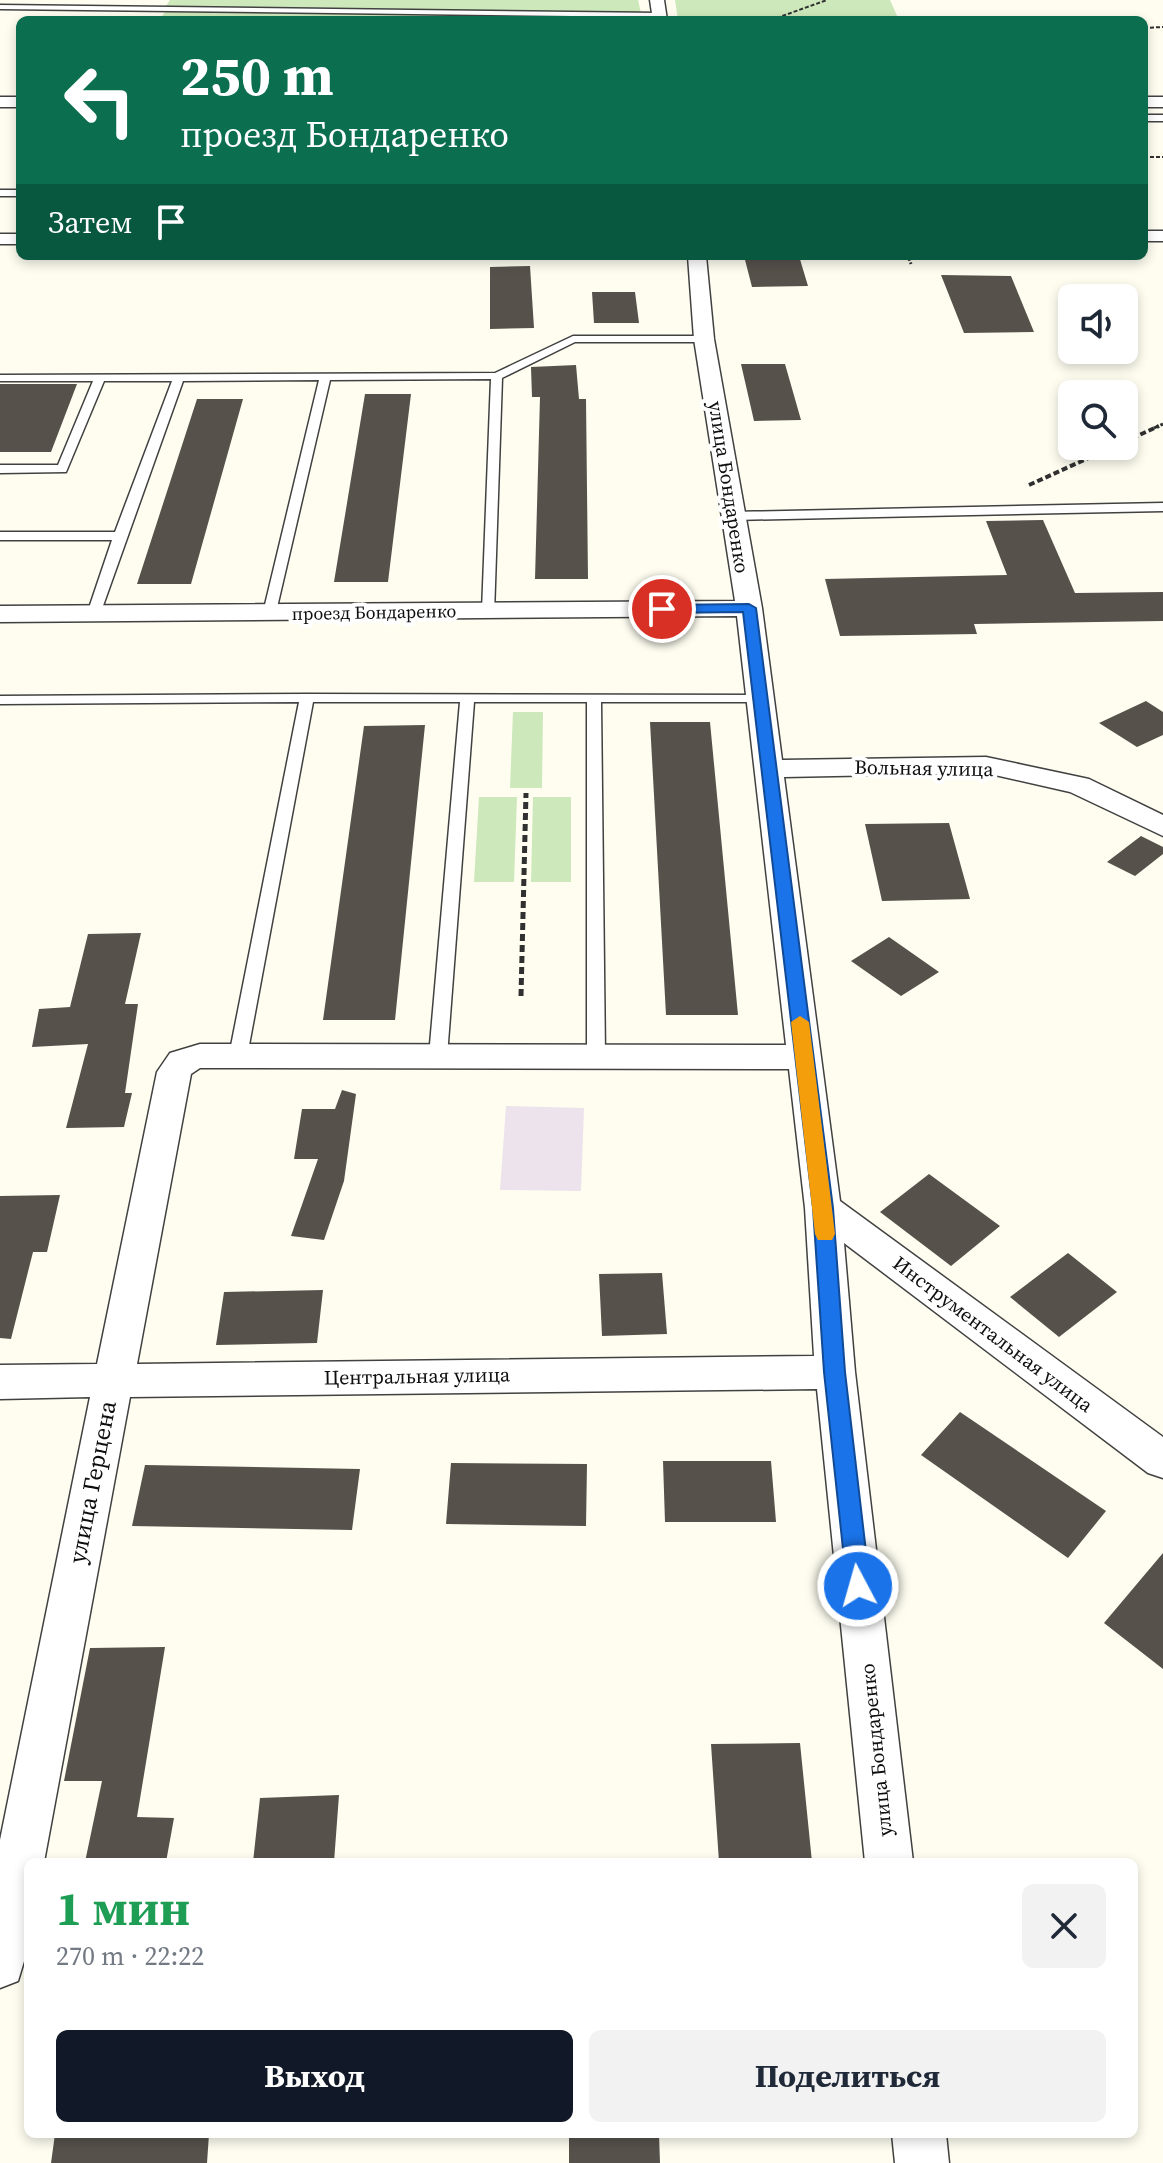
<!DOCTYPE html>
<html lang="ru">
<head>
<meta charset="utf-8">
<style>
  :root { --surface:#fff; --page:#f2f2f3; --text:#1f2937; --muted:#747a83; --accent:#111827 }
  body { margin:0; font-family:"Source Serif 4",serif; background:var(--page); color:var(--text); height:100vh; display:flex; flex-direction:column; font-size:30px; white-space:nowrap }
  * { box-sizing:border-box; margin:0 }
  p { font-size:26px; color:var(--muted) }
  .icon { flex:none; width:44px; height:44px; fill:none; stroke:currentColor; stroke-width:2; stroke-linecap:round; stroke-linejoin:round }
  .map { position:relative; flex:1; overflow:hidden }
  .side { position:absolute; left:24px; top:1858px; width:1114px; height:280px; display:flex; flex-direction:column; background:var(--surface); border-radius:12px; box-shadow:0 4px 12px #0003 }
  .side>* { flex:none }
  .guide { position:absolute; left:16px; top:16px; width:1132px; height:244px; border-radius:12px; box-shadow:0 4px 12px #0003; background:#0b6e4f; color:#fff; overflow:hidden }
  .controls { position:absolute; left:1058px; top:284px; display:grid; gap:16px }
  .controls a { display:grid; place-items:center; width:80px; height:80px; border-radius:12px; background:var(--surface); box-shadow:0 4px 12px #0003; font-size:40px }
  .pin { position:absolute; display:grid; place-items:center; width:68px; height:68px; color:#fff; margin:-34px; border:4px solid #fff; border-radius:50%; box-shadow:0 2px 8px #0007 }
  .me { position:absolute; width:88px; margin:-44px; rotate:354deg; stroke-linejoin:round; filter:drop-shadow(0 0 6px #0008) }
  .turn { display:flex; align-items:center; gap:28px; height:168px; padding:0 32px; font-size:36px }
  .turn .icon { width:104px; height:104px; stroke-width:2.5 }
  .turn b { display:block; font-size:56px; line-height:68px }
  .then { display:flex; align-items:center; height:76px; padding:0 32px; background:#0003; gap:16px; font-size:30px }
  .round { display:grid; place-items:center; flex:none; width:84px; height:84px; border-radius:12px; background:var(--page) }
  .headline { display:flex; align-items:center; justify-content:space-between; height:136px; padding:0 32px }
  h1 { font-size:48px; font-weight:700; line-height:60px; color:#1e9e55 }
  .cta { display:flex; gap:16px; margin-top:auto; padding:16px 32px }
  .cta a { flex:1; height:92px; border-radius:12px; background:var(--accent); color:#fff; font-size:32px; font-weight:700; line-height:92px; text-align:center }
  .cta a+a { background:var(--page); color:var(--text) }
  .map>svg:first-child { display:block }
  .industrial { fill:#ece3ec }
  .green { fill:#cde8bb }
  .building { fill:#56514b }
  .lines { fill:none; stroke-linecap:round; stroke-linejoin:round }
  .lane-casing { stroke:#414141; stroke-width:3 }
  .street-casing { stroke:#414141; stroke-width:3 }
  .path-far3 { stroke:#303030; stroke-width:2; stroke-dasharray:4 2; stroke-linecap:butt }
  .path-far2 { stroke:#303030; stroke-width:3; stroke-dasharray:5 2; stroke-linecap:butt }
  .path-far1 { stroke:#303030; stroke-width:4; stroke-dasharray:6 3; stroke-linecap:butt }
  .path { stroke:#303030; stroke-width:5; stroke-dasharray:7 4; stroke-linecap:butt }
  .lane { fill:#fff; fill-rule:evenodd }
  .street { fill:#fff; fill-rule:evenodd }
  .route { fill:#1a73e8; stroke:#114b97; stroke-width:2 }
  .slow { fill:#f59e0b }
  .labels { text-anchor:middle; dominant-baseline:central; stroke-width:8; stroke-linejoin:round; paint-order:stroke }
  .far-street-label { font-size:18px; fill:#0e0e0e; stroke:#fff }
  .street-label { font-size:20px; fill:#0e0e0e; stroke:#fff }
  .near-street-label { font-size:24px; fill:#0e0e0e; stroke:#fff }
</style>
</head>
<body>
<div class="map">
<svg width="1163" height="2163" viewBox="0 0 1163 2163">
  <rect width="100%" height="100%" fill="#fefdf0"/>
  <path class="industrial" d="M506,1106L584,1108L581,1191L500,1190Z"/>
  <path class="green" d="M170,0H638L641,13L166,6Z
    M675,0H890L899,20H678Z
    M166,11L641,17V20H159Z
    M513,712H543L542,788H510Z
    M479,797H517L514,882H474Z
    M533,797H571V882H531Z"/>
  <path class="building" d="M744,256H799L808,286L752,287Z
    M530,266L534,328L490,329V267Z
    M941,275L1011,276L1034,332L964,333Z
    M592,292H635L639,323H594Z
    M741,364H785L801,420L754,421Z
    M576,365L579,399H586L588,579H535L540,397H532L531,367Z
    M0,384H77L51,452H0Z
    M365,394H411L388,582H334Z
    M197,399H243L191,584H137Z
    M1043,520L1075,593L1163,592V621L974,624L977,634L840,636L825,579L1007,575L986,521Z
    M1146,701L1163,712V735L1137,747L1099,723Z
    M650,722H710L738,1015H666Z
    M425,725L395,1020H323L364,726Z
    M949,823L970,899L882,901L865,824Z
    M1141,836L1163,847V854L1135,876L1107,862Z
    M141,933L125,1004H138L125,1093H132L124,1127L66,1128L88,1044L32,1047L39,1009L70,1007L88,934Z
    M889,937L939,972L901,996L851,961Z
    M342,1090L356,1094L344,1181L324,1240L291,1236L318,1159H294L302,1109H335Z
    M929,1174L1000,1226L951,1266L880,1212Z
    M60,1195L47,1252H33L11,1339L0,1338V1196Z
    M1068,1253L1117,1292L1059,1337L1010,1297Z
    M662,1273L667,1334L602,1336L599,1274Z
    M323,1290L317,1343L216,1345L224,1292Z
    M960,1412L1106,1511L1068,1558L921,1455Z
    M663,1461H771L776,1522H665Z
    M451,1463L587,1464L586,1526L446,1524Z
    M145,1465L360,1469L352,1530L132,1526Z
    M1163,1553V1669L1104,1623Z
    M165,1647L137,1817L174,1818L166,1862H85L102,1781H64L90,1648Z
    M800,1743L812,1862H719L711,1744Z
    M339,1795L334,1862H253L260,1798Z
    M55,2134H209L207,2163H51Z
    M569,2134H659L660,2163H569Z"/>
  <g class="lines">
    <defs>
      <path id="lane" d="M0,5L659,13L663,15L659,17L0,9Z
        M1144,115H1163V121H1144Z
        M0,190H20V196H0Z
        M573,336H704L709,339L704,342H575L502,378L494,614L489,615L482,611L491,379L330,380L275,616H265L263,613L319,380L183,381L99,617H89L87,614L112,540H0V532H115L172,381H104L66,472L0,473V465H58L93,381H0V375L495,373Z
        M1163,503V511L734,520L728,516L734,512Z
        M307,694L765,695L767,698L760,702H601L605,1056L602,1060H590L587,1056V702H474L447,1056L438,1062L429,1056L460,702H313L247,1056L238,1062L229,1056L299,702L0,704V696Z"/>
      <path id="street" d="M650,0H664L667,20H653Z
        M0,97H20V107H0Z
        M1144,97H1163V107H1144Z
        M1144,231H1163V241H1144Z
        M0,234H20V244H0Z
        M688,256H706L714,339L762,608L782,760L986,757L1089,779L1163,815V836L1070,792L986,773L784,777L840,1201L1163,1437V1478L1148,1473L844,1243L855,1372L913,1862H865L817,1389L130,1397L44,1862H28V1948L18,1981L0,1988V1840L90,1397L0,1399V1365L97,1364L157,1072L170,1053L200,1044L786,1045L737,616L0,622V606L735,601L694,339ZM200,1068L789,1069L805,1208L814,1356L137,1364L191,1074Z
        M892,2134H946L949,2163H895Z"/>
    </defs>
    <use href="#lane" class="lane-casing"/>
    <use href="#street" class="street-casing"/>
    <path class="path-far3" d="M771,20L827,0
      M1144,28L1163,27
      M1144,157H1163"/>
    <path class="path-far2" d="M908,256L911,264
      M1154,428L1163,424"/>
    <path class="path-far1" d="M1124,442L1159,426
      M1029,485L1115,446"/>
    <path class="path" d="M521,996L526,793"/>
    <use href="#lane" class="lane"/>
    <use href="#street" class="street"/>
  </g>
  <path class="route" d="M749,604L756,608L833,1208L845,1372L870,1586L867,1594L858,1597L850,1594L847,1586L824,1372L813,1208L743,612L662,613L655,609L662,605Z"/>
  <path class="slow" d="M800,1016L809,1022L835,1234L832,1240H818L815,1234L791,1022Z"/>
  <g class="labels">
    <g class="far-street-label">
      <text transform="translate(374 612) rotate(-1)">проезд Бондаренко</text>
    </g>
    <g class="street-label">
      <text transform="translate(729 487) rotate(81)">улица Бондаренко</text>
      <text transform="translate(924 768) rotate(1)">Вольная улица</text>
      <text transform="translate(993 1334) rotate(37)">Инструментальная улица</text>
      <text transform="translate(417 1376) rotate(-1)">Центральная улица</text>
      <text transform="translate(876 1750) rotate(-96)">улица Бондаренко</text>
    </g>
    <g class="near-street-label">
      <text transform="translate(92 1482) rotate(-79)">улица Герцена</text>
    </g>
  </g>
</svg>
<div class="controls">
<a><svg class="icon" aria-label="sound" viewBox="0 0 24 24"><path d="M4 9h4l5-4v14l-5-4H4zM17 9q2 3 0 6"/></svg></a>
<a><svg class="icon" aria-label="search" viewBox="0 0 24 24"><circle cx="10" cy="10" r="6"/><path d="M15 15l6 6"/></svg></a>
</div>
<div class="pin" style="left:662px;top:609px;background:#d93025"><svg class="icon" aria-label="arrive" viewBox="0 0 24 24"><path d="M6 21V4h12l-3 4 3 4H6"/></svg></div>
<svg class="me" style="left:858px;top:1586px" viewBox="-20 -20 40 40"><circle r="17" fill="#1a73e8" stroke="#fff" stroke-width="3"/><path d="M0-11L8 9 0 5-8 9z" fill="#fff"/></svg>
<div class="guide">
<div class="turn"><svg class="icon" aria-label="left" viewBox="0 0 24 24"><path d="M17 20v-9H6M10 6l-5 5 5 5"/></svg><div><b>250 m</b>проезд Бондаренко</div></div>
<div class="then">Затем<svg class="icon" aria-label="arrive" viewBox="0 0 24 24"><path d="M6 21V4h12l-3 4 3 4H6"/></svg></div>
</div>
<section class="side">
<div class="headline"><div><h1>1 мин</h1><p>270 m · 22:22</p></div><a class="round"><svg class="icon" aria-label="close" viewBox="0 0 24 24"><path d="M6 6l12 12M18 6L6 18"/></svg></a></div>
<div class="cta"><a>Выход</a><a>Поделиться</a></div>
</section>
</div>
</body>
</html>
